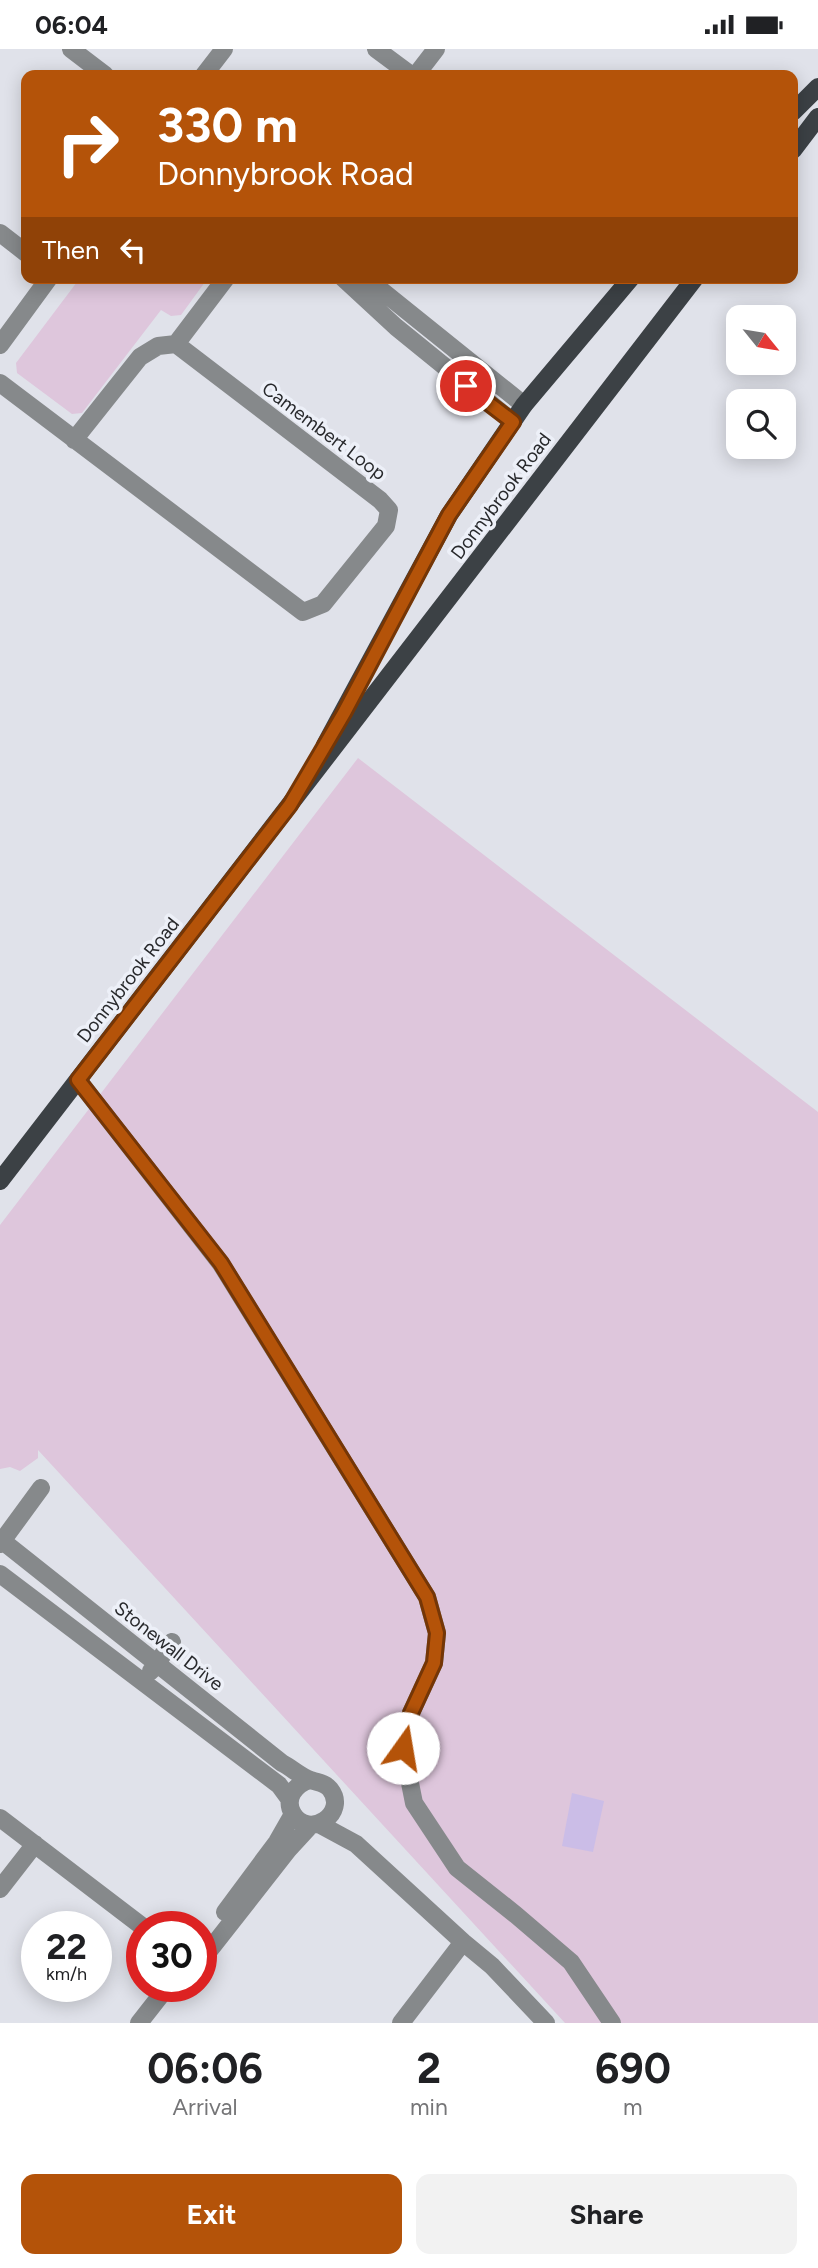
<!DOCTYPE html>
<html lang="en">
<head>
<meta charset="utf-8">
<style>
  :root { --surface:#fff; --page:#f2f2f2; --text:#202124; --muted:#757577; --accent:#b45309 }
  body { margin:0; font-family:Figtree,sans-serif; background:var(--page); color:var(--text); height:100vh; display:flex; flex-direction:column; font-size:26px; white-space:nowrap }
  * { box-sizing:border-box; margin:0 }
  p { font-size:23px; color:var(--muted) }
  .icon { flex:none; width:38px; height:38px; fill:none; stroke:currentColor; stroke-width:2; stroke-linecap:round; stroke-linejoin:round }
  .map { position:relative; height:1974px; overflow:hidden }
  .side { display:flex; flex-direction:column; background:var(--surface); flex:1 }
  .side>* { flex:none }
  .hud { position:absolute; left:21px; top:21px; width:777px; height:214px; border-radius:14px; box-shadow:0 4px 18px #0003; background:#b45309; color:#fff; overflow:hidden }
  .needle { width:46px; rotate:120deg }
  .controls { position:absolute; left:726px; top:256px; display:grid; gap:14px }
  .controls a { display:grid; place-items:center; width:70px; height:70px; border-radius:14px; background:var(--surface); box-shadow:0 4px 18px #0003; font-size:35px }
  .speed { position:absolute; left:21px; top:1862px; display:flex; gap:14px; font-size:35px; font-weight:700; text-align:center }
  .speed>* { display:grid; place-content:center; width:91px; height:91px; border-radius:50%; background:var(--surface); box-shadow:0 4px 18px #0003; line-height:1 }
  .speed small { font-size:18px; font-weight:400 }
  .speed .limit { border:10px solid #d22; background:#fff; color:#111 }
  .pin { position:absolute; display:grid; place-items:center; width:60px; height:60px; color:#fff; margin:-30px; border:4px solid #fff; border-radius:50%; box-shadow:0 2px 7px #0007 }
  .me { position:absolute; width:77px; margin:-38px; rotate:13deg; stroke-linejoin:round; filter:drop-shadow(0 0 5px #0008) }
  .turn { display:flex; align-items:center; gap:24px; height:147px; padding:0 21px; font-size:32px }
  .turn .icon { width:91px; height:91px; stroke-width:2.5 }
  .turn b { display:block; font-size:49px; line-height:60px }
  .then { display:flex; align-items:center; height:66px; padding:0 21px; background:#0003; gap:14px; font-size:26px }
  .eta { display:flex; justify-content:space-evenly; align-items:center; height:119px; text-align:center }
  .eta b { font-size:42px; font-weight:700; line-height:49px }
  .cta { display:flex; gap:14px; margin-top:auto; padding:14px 21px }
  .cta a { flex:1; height:80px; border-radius:14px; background:var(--accent); color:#fff; font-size:28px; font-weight:700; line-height:80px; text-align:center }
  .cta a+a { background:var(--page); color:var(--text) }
  .status { display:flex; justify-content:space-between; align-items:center; height:49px; padding:0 35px; background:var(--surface); direction:ltr }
  .status svg { height:19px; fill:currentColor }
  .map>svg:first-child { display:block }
  .green { fill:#dec6dc }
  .building { fill:#cbbde7 }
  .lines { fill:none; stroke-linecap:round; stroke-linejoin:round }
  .minor { stroke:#86898b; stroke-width:18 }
  .major { stroke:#3c4145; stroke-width:18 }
  .route-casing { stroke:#753606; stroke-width:18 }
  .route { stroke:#b45309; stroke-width:12 }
  .labels { text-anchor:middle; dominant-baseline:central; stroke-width:7; stroke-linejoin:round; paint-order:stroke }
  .street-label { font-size:19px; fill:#28292c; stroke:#edf0f8 }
</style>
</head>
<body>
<div class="status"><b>06:04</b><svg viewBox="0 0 49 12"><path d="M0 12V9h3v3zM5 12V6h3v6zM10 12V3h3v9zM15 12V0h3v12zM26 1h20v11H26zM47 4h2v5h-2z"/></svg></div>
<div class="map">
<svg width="818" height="1974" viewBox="0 0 818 1974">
  <rect width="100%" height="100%" fill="#e0e2ea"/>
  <path class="green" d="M80,229H208L181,266L171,267L161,261L82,364L72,365L17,324L16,314Z
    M358,709L818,1063V1974H565L38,1401V1409L20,1422L10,1418L0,1420V1176Z"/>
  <path class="building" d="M572,1744L604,1752L593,1803L562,1797Z"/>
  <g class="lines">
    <path class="minor" d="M71,0L105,26
      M376,0L411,26
      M204,26L224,0
      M416,26L436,0
      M0,184L26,204
      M343,229L396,278L513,373
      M366,229L524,356
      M176,295L226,229
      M0,296L49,229
      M0,334L303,563L323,555L386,477L389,461L380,451L176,295L158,297L140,308L74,391
      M78,1031L221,1215L427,1548L437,1584L434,1614L411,1664L403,1699L414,1754L457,1819L516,1866L571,1913L612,1974
      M0,1490L282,1714C292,1719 301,1728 311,1731C318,1734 324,1733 330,1740C349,1764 309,1791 293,1765C284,1750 295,1735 310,1731
      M0,1495L41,1439
      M0,1525L279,1736L290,1751
      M151,1622L172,1593
      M0,1769L143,1878
      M319,1775L356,1795L463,1893L492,1917L546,1974
      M0,1840L35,1795
      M225,1863L277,1793L293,1765
      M201,1912L288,1801L311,1776
      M139,1974L168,1937
      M401,1974L463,1893"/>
    <path class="major" d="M793,63L818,38
      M793,101L818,68
      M325,696L449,466L524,356L631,229
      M0,1132L695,229"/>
  </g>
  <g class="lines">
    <defs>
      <path id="route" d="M403,1699L411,1664L434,1614L437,1584L427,1548L221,1214L78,1031L290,756L344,664L449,466L513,373L466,337"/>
    </defs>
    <use href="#route" class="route-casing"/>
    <use href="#route" class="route"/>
  </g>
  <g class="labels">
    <g class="street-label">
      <text transform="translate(324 382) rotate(37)">Camembert Loop</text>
      <text transform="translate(501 447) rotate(-53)">Donnybrook Road</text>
      <text transform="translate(128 931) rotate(-52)">Donnybrook Road</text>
      <text transform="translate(169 1597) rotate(38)">Stonewall Drive</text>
    </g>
  </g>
</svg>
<div class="controls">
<a><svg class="needle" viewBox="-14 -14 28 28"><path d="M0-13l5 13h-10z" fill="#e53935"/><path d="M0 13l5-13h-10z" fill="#757577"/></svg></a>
<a><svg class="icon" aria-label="search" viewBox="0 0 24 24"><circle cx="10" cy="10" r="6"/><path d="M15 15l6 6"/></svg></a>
</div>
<div class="speed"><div>22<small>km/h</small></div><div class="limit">30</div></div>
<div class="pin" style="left:466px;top:337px;background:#d93025"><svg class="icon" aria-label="arrive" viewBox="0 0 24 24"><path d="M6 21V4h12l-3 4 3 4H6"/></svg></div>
<svg class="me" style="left:403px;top:1699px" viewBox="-20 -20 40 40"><circle r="19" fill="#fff"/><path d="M0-13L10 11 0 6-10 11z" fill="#b45309"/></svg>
<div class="hud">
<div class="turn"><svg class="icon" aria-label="right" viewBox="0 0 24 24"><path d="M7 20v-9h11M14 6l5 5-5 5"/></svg><div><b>330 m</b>Donnybrook Road</div></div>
<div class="then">Then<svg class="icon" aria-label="left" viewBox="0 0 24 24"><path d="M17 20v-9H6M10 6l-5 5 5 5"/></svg></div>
</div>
</div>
<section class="side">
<div class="eta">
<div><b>06:06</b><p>Arrival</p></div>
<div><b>2</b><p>min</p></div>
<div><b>690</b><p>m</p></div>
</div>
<div class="cta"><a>Exit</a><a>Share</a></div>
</section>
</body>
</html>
